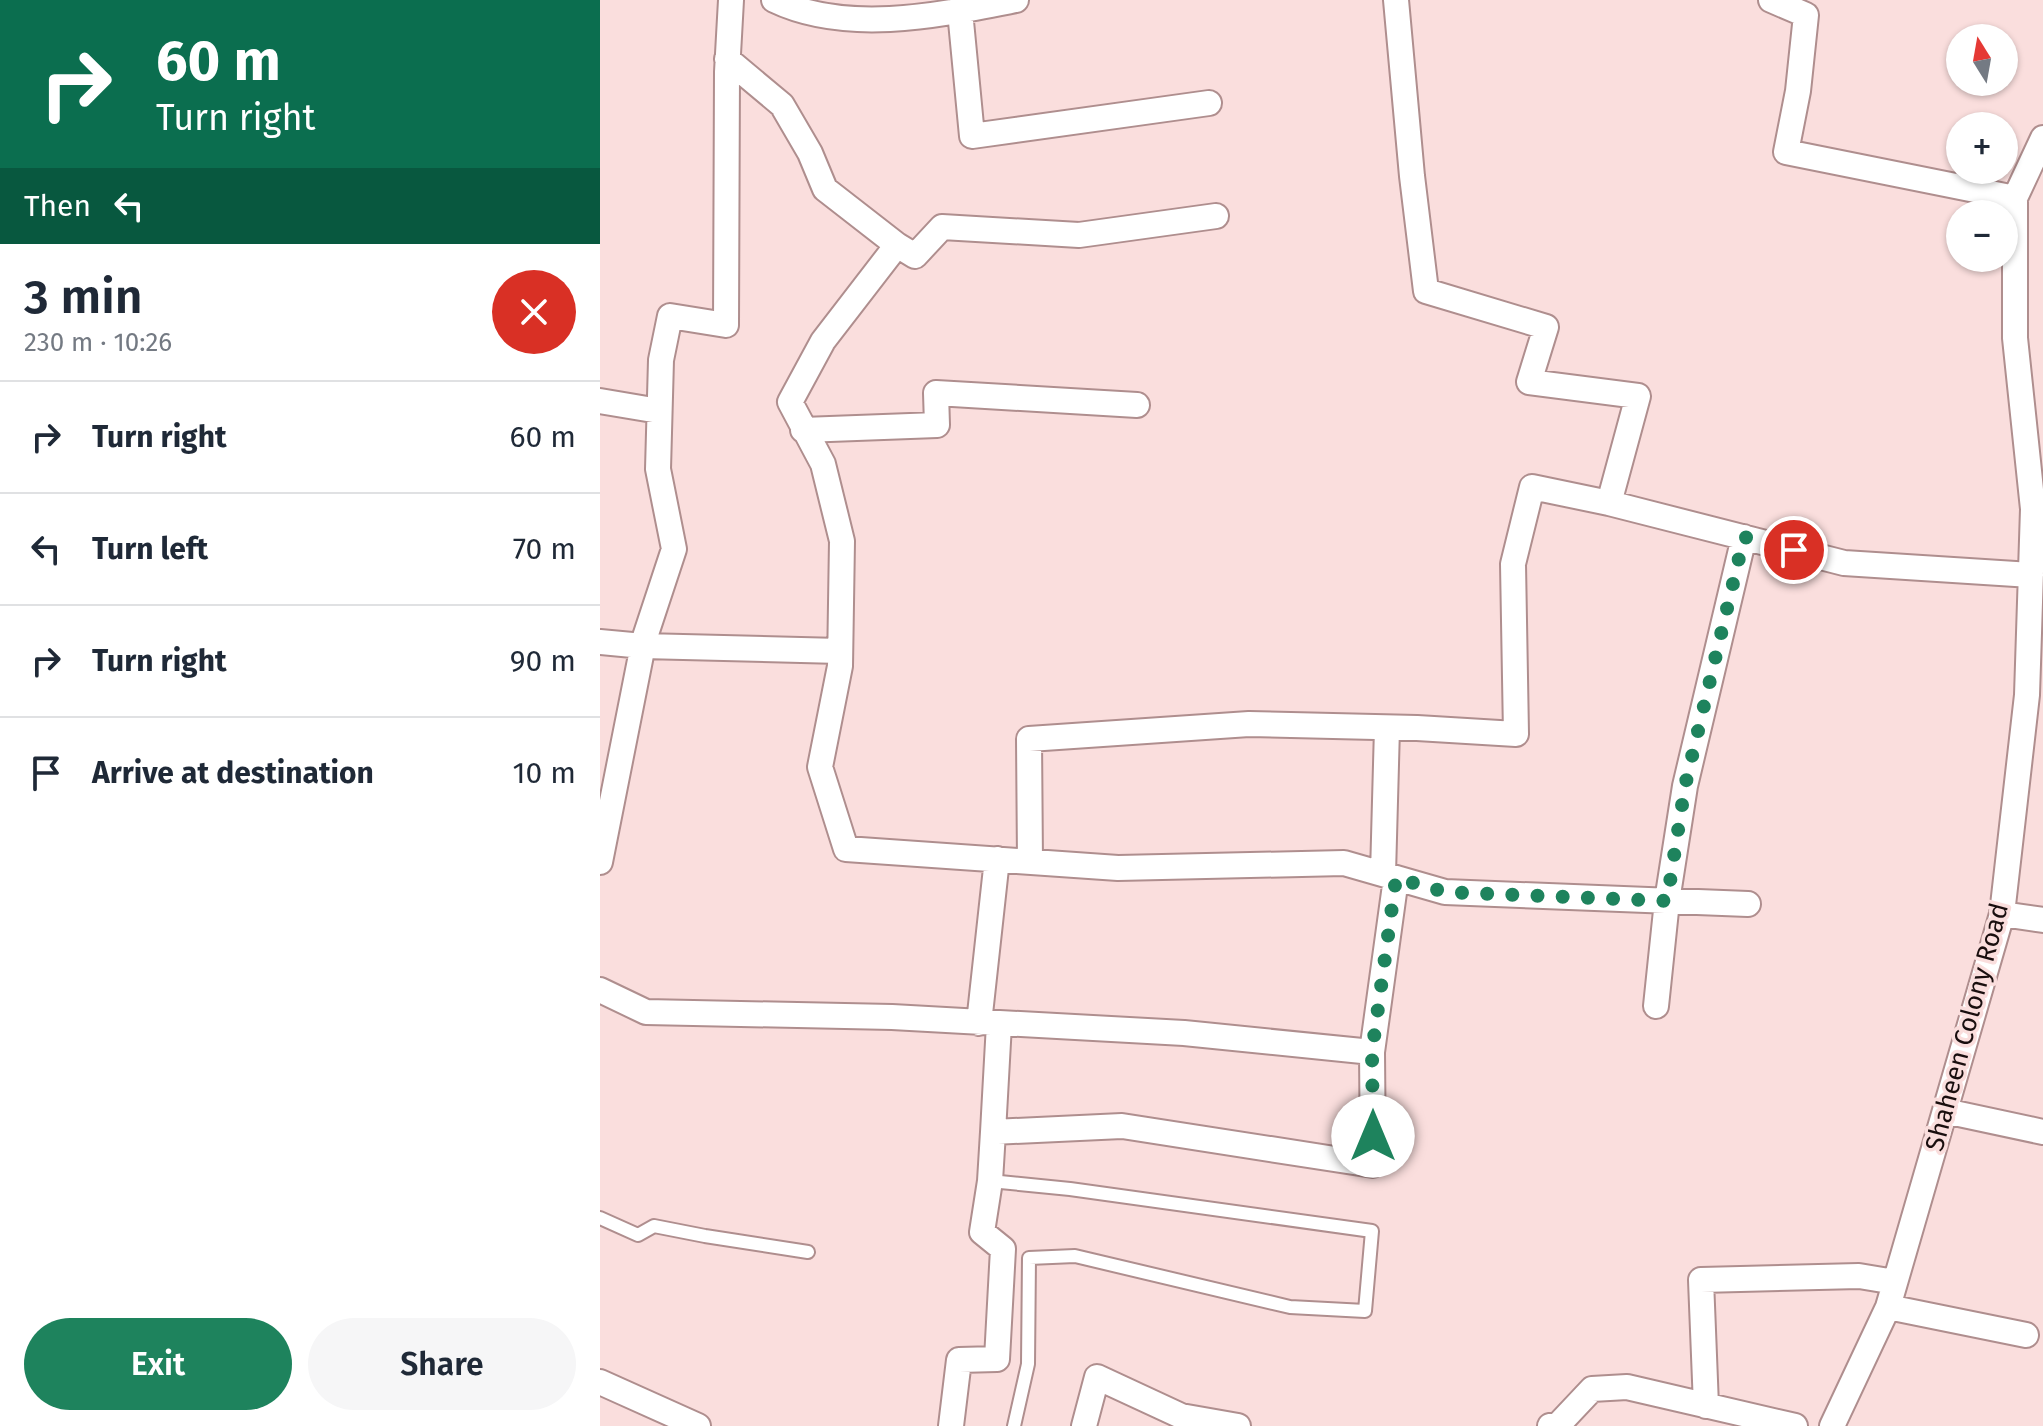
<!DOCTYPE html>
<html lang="en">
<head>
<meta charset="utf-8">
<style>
  :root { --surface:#fff; --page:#f6f6f7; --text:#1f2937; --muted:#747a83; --line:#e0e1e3; --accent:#1e835d }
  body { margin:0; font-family:"Fira Sans",sans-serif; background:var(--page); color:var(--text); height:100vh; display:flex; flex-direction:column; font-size:30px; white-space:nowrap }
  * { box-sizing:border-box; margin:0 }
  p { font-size:26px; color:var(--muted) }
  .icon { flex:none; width:44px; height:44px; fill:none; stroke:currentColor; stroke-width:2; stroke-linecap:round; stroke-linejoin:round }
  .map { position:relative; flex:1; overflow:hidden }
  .sheet { display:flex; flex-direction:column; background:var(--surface); width:600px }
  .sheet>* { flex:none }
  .hud { background:#0b6e4f; color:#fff; overflow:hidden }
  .needle { width:52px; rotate:349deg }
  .tools { position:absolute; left:1346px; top:24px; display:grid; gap:16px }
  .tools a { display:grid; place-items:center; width:72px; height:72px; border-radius:50%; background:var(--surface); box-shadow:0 2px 6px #0004; font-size:40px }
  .pin { position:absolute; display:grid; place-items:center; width:68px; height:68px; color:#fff; margin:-34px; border:4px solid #fff; border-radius:50%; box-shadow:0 2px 8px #0007 }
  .me { position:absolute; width:88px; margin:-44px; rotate:0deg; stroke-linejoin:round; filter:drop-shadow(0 0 6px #0008) }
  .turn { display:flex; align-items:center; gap:28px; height:168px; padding:0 24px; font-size:36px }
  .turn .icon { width:104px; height:104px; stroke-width:2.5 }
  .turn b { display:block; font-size:56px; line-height:68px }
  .then { display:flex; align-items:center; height:76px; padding:0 24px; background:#0003; gap:16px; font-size:30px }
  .round { display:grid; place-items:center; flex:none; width:84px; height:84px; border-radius:42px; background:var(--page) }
  .summary { display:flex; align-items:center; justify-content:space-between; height:136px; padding:0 24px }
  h1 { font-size:48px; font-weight:600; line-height:60px }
  .button { display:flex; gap:16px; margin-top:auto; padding:16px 24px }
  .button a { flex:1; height:92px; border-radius:48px; background:var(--accent); color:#fff; font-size:32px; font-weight:600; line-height:92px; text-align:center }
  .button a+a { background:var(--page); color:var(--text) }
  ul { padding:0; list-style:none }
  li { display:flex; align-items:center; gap:24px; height:112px; padding:0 24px; border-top:2px solid var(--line) }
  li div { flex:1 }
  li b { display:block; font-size:30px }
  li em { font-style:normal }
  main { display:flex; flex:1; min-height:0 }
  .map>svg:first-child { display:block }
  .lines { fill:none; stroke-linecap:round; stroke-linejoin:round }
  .service-casing { stroke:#af8e8e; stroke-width:16 }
  .minor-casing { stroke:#af8e8e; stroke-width:28 }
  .service { stroke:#fff; stroke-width:12 }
  .minor { stroke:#fff; stroke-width:24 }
  .route { stroke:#1e835d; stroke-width:14; stroke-dasharray:0 25.2 }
  .labels { text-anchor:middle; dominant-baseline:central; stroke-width:7; stroke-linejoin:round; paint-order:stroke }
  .street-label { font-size:26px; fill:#190e0e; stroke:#fadedd }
</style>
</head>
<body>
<main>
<section class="sheet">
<div class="hud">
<div class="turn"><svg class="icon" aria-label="right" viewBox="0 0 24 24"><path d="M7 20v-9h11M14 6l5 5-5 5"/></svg><div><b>60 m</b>Turn right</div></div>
<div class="then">Then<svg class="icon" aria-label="left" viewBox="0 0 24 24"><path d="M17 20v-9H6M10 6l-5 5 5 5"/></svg></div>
</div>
<div class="summary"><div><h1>3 min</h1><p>230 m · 10:26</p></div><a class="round" style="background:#d93025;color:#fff"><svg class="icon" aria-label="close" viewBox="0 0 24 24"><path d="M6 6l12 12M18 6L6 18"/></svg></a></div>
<ul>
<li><svg class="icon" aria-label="right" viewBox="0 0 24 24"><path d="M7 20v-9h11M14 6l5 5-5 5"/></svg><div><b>Turn right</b></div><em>60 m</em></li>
<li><svg class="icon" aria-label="left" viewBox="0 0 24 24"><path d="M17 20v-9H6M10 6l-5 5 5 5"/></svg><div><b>Turn left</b></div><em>70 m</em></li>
<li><svg class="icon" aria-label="right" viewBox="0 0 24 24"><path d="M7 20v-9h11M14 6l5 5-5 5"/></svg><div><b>Turn right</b></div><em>90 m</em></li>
<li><svg class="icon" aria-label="arrive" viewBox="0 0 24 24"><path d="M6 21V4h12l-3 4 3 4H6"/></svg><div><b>Arrive at destination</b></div><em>10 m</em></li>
</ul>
<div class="button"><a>Exit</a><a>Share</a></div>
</section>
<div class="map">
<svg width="1443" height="1426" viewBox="0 0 1443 1426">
  <rect width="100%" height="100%" fill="#fadedd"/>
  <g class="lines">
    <defs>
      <path id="service" d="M390,1181L470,1189L772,1231L765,1311L690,1307L475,1256L429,1258L428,1364L414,1426
        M0,1218L38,1235L54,1226L105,1236L208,1252"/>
      <path id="minor" d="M174,0C247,35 340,15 416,0
        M796,0L812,176L826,291L946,327L929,382L1038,396L1009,503L1244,563L1431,575
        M1171,0L1206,15L1198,91L1186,152L1415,198
        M360,11L372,136L609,103
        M127,59L182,105L210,153L225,189L297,245L315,256L342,227L479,235L616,216
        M297,245L223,341L190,402L223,464L242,541L240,666L220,767L246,849L518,868L744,863L845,892L1148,904
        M0,401L59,411
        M203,430L337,425L336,393L537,405
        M0,642L43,646L240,651
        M430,861L429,739L649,724L817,728L916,734L913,564L932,487L1009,503
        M0,862L44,640L74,549L58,469L61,360L70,316L126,325L127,72L131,0
        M783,874L787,728
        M1402,914L1443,920
        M0,990L46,1012L292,1017L584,1033L772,1052L796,878
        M1056,1006L1067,901L1085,786L1144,537
        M379,1023L397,859
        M399,1024L393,1132L522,1126L773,1165L772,1052
        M1345,1111L1443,1132
        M1288,1307L1426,1335
        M0,1382L98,1426
        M1106,1406L1101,1280L1259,1276L1295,1282
        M351,1426L359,1360L397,1359L403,1249L382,1232L390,1181L393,1132
        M484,1426L497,1377L581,1416L638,1426
        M950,1426L959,1424L992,1389L1027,1387L1195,1426
        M1232,1426L1288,1307L1402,914L1427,695L1433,509L1415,338V198L1443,138"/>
    </defs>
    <use href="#service" class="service-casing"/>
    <use href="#minor" class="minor-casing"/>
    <use href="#service" class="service"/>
    <use href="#minor" class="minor"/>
  </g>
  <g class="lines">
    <path class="route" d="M773,1136L772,1052L796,878L845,892L1067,901L1085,786L1144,537L1194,550"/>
  </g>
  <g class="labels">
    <g class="street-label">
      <text transform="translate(1367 1027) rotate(-75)">Shaheen Colony Road</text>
    </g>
  </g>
</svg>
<div class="tools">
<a><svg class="needle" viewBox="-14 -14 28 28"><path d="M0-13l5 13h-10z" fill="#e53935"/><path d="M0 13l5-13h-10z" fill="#747a83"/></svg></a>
<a>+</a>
<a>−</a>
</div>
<div class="pin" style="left:1194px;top:550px;background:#d93025"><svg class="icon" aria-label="arrive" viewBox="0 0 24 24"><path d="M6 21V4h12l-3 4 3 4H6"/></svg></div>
<svg class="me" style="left:773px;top:1136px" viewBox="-20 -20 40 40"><circle r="19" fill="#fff"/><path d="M0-13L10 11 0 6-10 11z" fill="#1e835d"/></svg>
</div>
</main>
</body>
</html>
